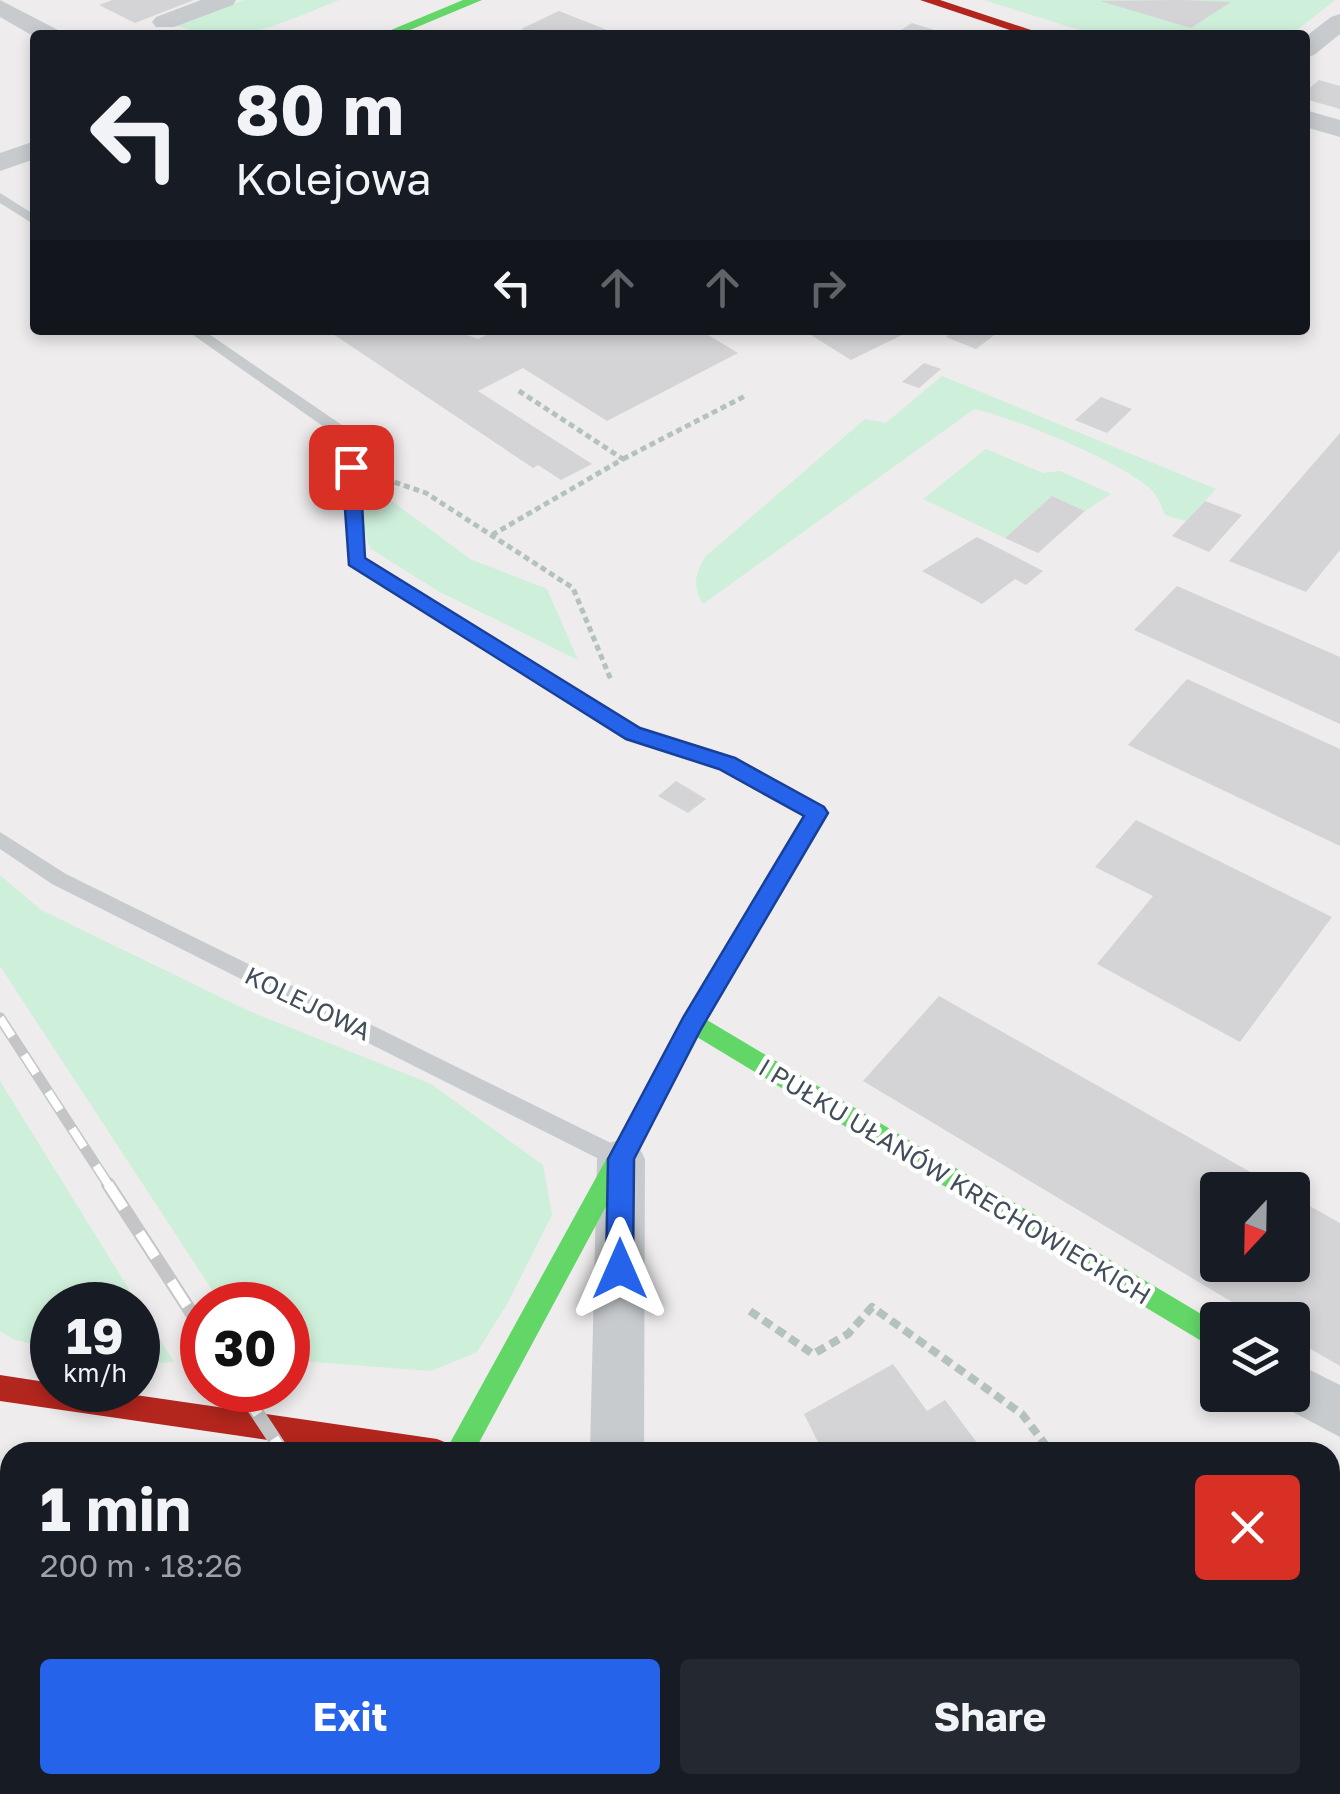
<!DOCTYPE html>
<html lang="en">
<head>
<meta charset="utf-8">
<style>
  :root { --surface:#171b24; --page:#242831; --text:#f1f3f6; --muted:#9ea1a6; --accent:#2563eb }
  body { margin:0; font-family:"Golos Text",sans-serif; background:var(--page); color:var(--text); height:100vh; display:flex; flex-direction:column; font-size:38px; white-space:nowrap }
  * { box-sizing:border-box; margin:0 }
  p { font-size:32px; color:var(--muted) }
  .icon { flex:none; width:55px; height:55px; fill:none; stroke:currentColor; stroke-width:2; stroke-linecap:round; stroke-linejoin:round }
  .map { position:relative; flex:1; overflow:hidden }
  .side { position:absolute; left:0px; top:1442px; width:1340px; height:352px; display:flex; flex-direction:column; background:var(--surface); border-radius:30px 30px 0 0; box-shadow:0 5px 15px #0003 }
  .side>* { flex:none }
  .top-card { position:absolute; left:30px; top:30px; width:1280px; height:305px; border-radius:10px; box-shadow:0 5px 15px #0003; background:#171b24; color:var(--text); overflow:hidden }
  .needle { width:65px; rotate:202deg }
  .fabs { position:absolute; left:1200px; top:1172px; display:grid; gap:20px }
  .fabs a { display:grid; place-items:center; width:110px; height:110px; border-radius:10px; background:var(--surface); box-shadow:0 5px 15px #0003; font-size:50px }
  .speed { position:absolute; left:30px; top:1282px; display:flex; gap:20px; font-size:50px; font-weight:700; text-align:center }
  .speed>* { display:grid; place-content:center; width:130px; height:130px; border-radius:50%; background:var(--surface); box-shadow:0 5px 15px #0003; line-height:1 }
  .speed small { font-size:25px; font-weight:400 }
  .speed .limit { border:15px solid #d22; background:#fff; color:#111 }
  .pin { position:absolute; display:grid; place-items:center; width:85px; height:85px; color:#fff; margin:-42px; border-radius:20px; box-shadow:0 5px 15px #0006 }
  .me { position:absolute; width:110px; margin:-55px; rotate:0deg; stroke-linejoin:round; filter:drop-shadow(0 0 8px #0008) }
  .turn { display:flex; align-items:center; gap:35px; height:210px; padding:0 40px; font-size:45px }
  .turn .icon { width:130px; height:130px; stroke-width:2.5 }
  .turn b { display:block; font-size:70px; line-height:85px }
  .lanes { display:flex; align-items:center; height:95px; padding:0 40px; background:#0003; justify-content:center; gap:50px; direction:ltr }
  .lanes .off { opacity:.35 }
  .round { display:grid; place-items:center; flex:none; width:105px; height:105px; border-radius:10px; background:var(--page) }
  .headline { display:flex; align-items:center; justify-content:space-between; height:170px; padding:0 40px }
  h1 { font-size:60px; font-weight:700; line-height:75px }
  .button { display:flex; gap:20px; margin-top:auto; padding:20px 40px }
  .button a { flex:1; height:115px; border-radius:10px; background:var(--accent); color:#fff; font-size:40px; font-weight:700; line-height:115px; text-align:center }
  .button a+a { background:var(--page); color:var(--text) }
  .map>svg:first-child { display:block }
  .green { fill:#ceefda }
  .building { fill:#d4d4d7 }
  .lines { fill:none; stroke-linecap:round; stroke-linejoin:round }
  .path-far1 { stroke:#b4c2be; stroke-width:5; stroke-dasharray:6 4; stroke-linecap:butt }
  .path { stroke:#b4c2be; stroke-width:8; stroke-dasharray:10 6; stroke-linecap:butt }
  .lane { fill:#c8cbce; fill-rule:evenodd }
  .street { fill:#c8cbce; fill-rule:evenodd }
  .fast { fill:#63d668; fill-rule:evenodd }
  .jam { fill:#b3261e; fill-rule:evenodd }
  .rail-far1-casing { stroke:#c3c5c7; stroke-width:11 }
  .rail-casing { stroke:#c3c5c7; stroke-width:14 }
  .rail-far1 { stroke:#fff; stroke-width:8; stroke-dasharray:22; stroke-linecap:butt }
  .rail { stroke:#fff; stroke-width:10; stroke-dasharray:29; stroke-linecap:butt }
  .route { fill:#2563eb; stroke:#184099; stroke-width:2.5 }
  .labels { text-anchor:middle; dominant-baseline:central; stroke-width:9; stroke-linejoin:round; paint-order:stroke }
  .street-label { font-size:25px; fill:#424f5a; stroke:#fff }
</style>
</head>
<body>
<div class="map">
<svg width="1340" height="1794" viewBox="0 0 1340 1794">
  <rect width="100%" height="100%" fill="#eeecec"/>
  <path class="green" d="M244,0H339C289,19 230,53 177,25Z
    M984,0H1335L1291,35H1095Z
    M942,376L1216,489L1186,521L1165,515C1162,508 1159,499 1154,493C1133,466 1010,416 974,409L703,604C692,584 695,574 706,556L865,419L886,423Z
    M986,449L1043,473L1060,471L1111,494L1085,511L1052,496L1005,538L923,499Z
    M377,490L470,559L547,589L578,660L438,591L371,549L353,505Z
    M0,875L41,910L251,1012L431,1084L543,1165L552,1215L507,1304L477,1352L431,1371L288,1360V1305H222L0,966Z
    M0,1081L174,1362L138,1364V1305H52V1348L15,1340L0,1331Z
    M0,1473L10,1477V1785H323L327,1794H0Z
    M1330,1633L1340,1639V1794H1330L1323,1785H1330Z"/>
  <path class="building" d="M112,0H194L135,23L99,5Z
    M1181,0L1231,2L1191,28L1100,1Z
    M559,11L620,35H536L521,29Z
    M912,23L947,34V35H893Z
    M1319,80L1340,86V109L1305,99V92Z
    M327,330H453L478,339L497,330H700L738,353L607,421L523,368L478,391L592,464L561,480L538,465L533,468Z
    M803,330H912L851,360Z
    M955,330H1001L976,349L946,337Z
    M924,363L941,369L919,388L902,382Z
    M1101,397L1132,409L1107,433L1075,420Z
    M1340,433V550L1306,592L1229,561Z
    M1052,496L1085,511L1038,553L1005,538Z
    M1205,501L1242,515L1209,552L1172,536Z
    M977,537L1043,571L1026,585L1015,579L982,604L922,571Z
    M1177,586L1340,657V724L1134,630Z
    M1187,679L1340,749V846L1128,745Z
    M676,781L706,799L688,813L658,796Z
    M1136,820L1332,917L1240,1042L1097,964L1153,896L1095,867Z
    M939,996L1282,1190H1218V1265H1292V1196L1340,1223V1366L1292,1338V1320H1262L863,1081Z
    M893,1364L927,1411L945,1400L978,1444L964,1452H823L804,1414Z
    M1017,1785H1204L1210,1794H1023Z"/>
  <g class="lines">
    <path class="path-far1" d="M623,459L745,396
      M385,479L426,493L573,588L611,680
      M492,535L623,459L516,389"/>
    <path class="path" d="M750,1311L813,1354L848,1334L872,1307L1022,1414L1051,1452
      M0,1620L10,1612
      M743,1785L748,1794
      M1304,1785L1311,1794"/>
    <path class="lane" d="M0,193L35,215V225L0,203Z
      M186,330H203L358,436L364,559L640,730L734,759L824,808L827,813L824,818H810L720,769L626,738L350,565L344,441Z
      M0,832L66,874L623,1149L626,1156L623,1163L615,1165L607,1163L52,884L0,849Z"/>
    <path class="street" d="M0,0L58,30L62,35L35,37L0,17Z
      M201,0H236L233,5L174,27H156L152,22L156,17Z
      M1340,14V34L1314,55L1305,58V37L1331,17Z
      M1305,110L1340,120V137L1305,127Z
      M35,141V159L0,171V153Z
      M621,1139L638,1145L645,1159L644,1452H590L597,1159L604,1145Z
      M1292,1361L1340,1385V1437L1274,1402L1270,1395H1292Z
      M796,1785H857L861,1794H800Z"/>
    <path class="fast" d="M463,0H482L398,35H379Z
      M817,805L828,813L707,1020L1218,1324V1351L697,1037L474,1452H445L685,1016L809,808Z"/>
    <path class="jam" d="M920,0H940L1046,35H1025Z
      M0,1375L52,1383V1390H101L437,1439L447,1443L451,1452H351L0,1401Z"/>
    <defs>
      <path id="rail-far1" d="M0,1018L110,1187"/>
      <path id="rail" d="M108,1184L202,1329
        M242,1390L283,1452
        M498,1785L504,1794"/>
    </defs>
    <use href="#rail-far1" class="rail-far1-casing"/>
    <use href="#rail" class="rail-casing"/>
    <use href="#rail-far1" class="rail-far1"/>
    <use href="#rail" class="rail"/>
  </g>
  <path class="route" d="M351,462L360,467L365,558L640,728L735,758L824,807L828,813L701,1029L634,1159L633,1269L629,1277L620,1281L610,1277L606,1269L608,1159L684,1016L804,816L719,769L626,739L349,565L342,467Z"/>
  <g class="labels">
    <g class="street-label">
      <text transform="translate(308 1003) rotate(26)">KOLEJOWA</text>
      <text transform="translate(955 1181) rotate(31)">I PUŁKU UŁANÓW KRECHOWIECKICH</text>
    </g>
  </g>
</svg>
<div class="fabs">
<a><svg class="needle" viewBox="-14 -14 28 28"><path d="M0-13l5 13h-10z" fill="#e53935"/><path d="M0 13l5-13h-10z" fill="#9ea1a6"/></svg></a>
<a><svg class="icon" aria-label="layers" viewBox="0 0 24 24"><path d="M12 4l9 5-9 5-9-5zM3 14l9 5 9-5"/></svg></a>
</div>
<div class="speed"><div>19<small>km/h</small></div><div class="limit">30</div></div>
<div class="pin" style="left:351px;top:467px;background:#d93025"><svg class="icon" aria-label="arrive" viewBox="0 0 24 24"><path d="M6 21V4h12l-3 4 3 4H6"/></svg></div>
<svg class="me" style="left:620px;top:1269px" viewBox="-20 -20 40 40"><path d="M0-17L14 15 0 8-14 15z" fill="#2563eb" stroke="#fff" stroke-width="4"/></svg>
<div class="top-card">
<div class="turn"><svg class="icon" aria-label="left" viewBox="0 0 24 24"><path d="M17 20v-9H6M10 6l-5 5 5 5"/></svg><div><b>80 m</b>Kolejowa</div></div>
<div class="lanes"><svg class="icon" aria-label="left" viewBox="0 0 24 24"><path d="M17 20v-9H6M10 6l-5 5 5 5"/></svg><svg class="icon off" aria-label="ahead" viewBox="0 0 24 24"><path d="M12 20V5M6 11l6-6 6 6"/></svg><svg class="icon off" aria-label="ahead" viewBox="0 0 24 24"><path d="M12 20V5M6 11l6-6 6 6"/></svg><svg class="icon off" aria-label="right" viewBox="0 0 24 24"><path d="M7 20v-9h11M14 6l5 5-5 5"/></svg></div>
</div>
<section class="side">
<div class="headline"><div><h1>1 min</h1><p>200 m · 18:26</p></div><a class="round" style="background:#d93025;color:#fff"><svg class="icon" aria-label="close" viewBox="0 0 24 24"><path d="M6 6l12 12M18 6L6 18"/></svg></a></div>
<div class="button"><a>Exit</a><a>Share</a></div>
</section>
</div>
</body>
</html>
